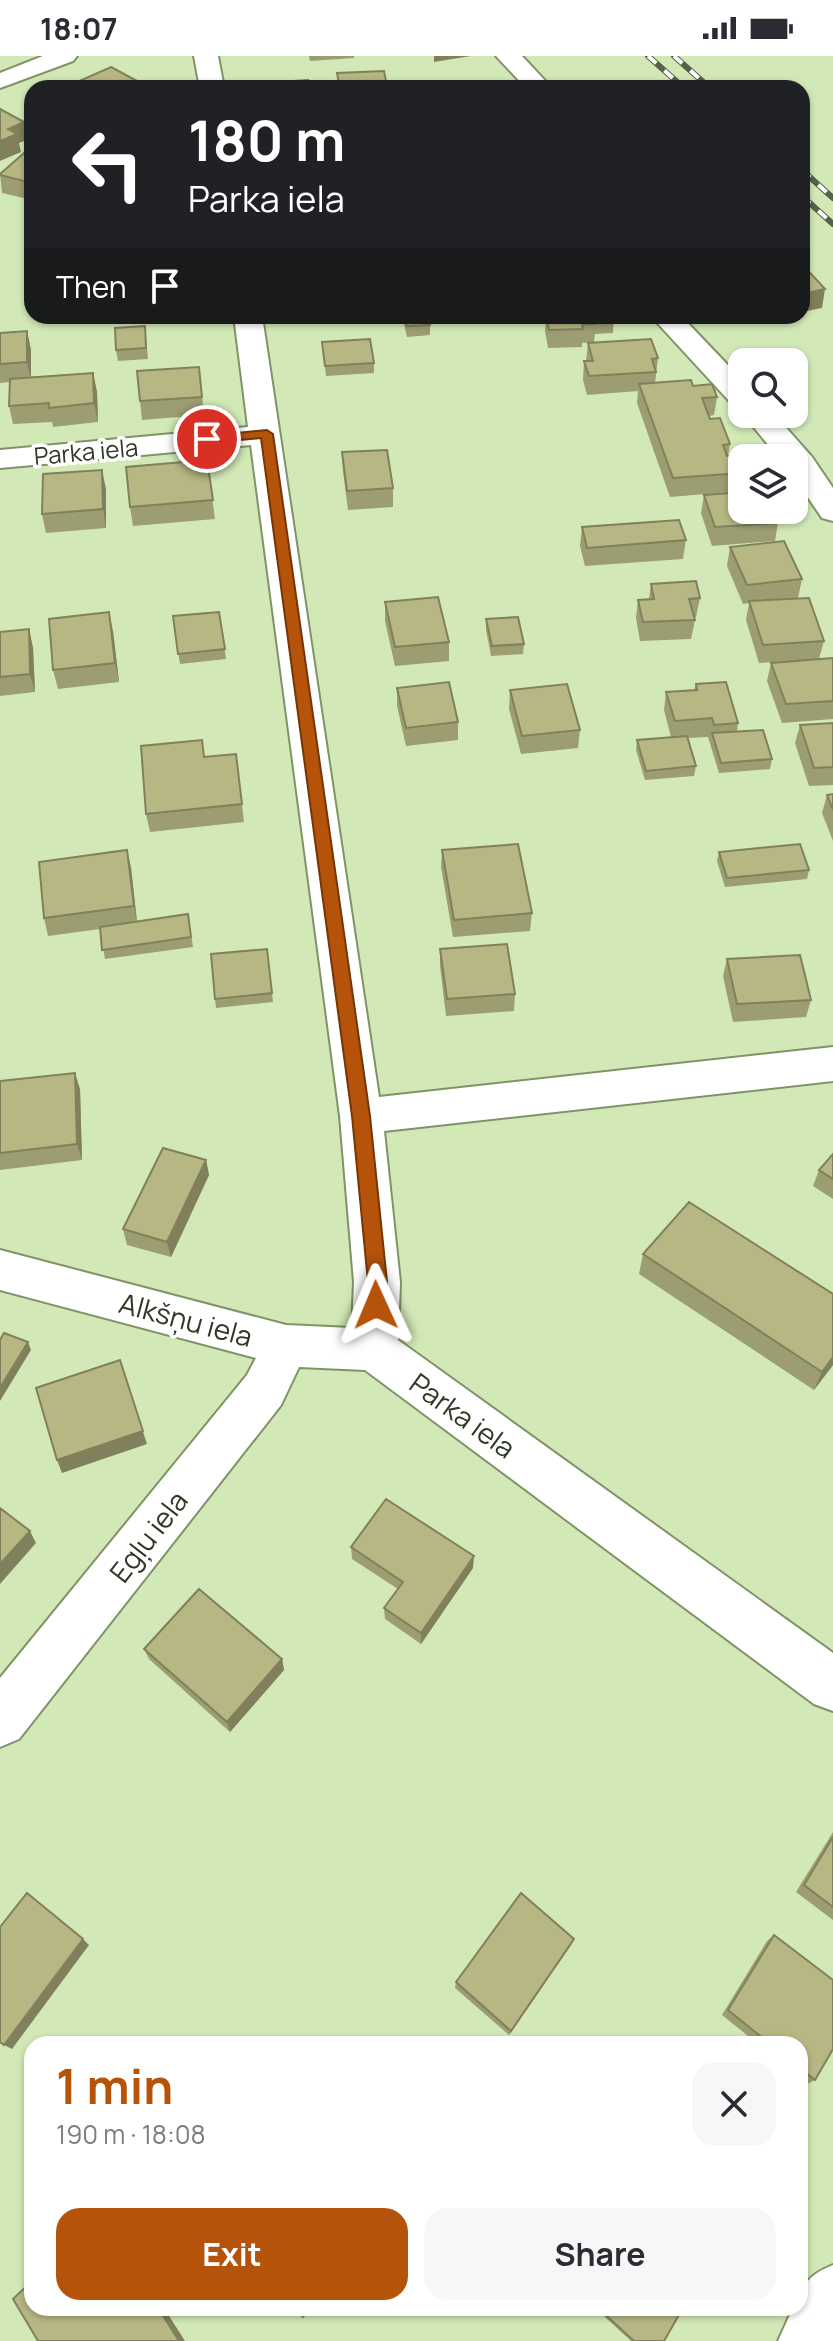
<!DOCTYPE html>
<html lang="en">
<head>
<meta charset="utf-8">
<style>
  :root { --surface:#fff; --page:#f7f7f7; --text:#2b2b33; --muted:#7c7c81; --accent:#b45309 }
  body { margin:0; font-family:Manrope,sans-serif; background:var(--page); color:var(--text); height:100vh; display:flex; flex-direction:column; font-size:30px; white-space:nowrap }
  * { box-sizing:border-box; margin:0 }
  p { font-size:26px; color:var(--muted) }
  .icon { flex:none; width:44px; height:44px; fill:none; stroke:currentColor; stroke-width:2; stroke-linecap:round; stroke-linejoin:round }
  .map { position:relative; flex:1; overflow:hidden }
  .sheet { position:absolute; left:24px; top:1980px; width:784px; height:280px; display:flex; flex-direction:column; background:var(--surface); border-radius:24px; box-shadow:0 2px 6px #0004 }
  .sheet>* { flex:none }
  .guide { position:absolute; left:24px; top:24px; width:786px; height:244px; border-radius:24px; box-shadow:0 2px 6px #0004; background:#202124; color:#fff; overflow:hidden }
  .fabs { position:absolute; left:728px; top:292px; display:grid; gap:16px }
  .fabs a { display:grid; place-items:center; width:80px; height:80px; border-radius:16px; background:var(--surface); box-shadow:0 2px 6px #0004; font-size:40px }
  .pin { position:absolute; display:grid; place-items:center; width:68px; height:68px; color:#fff; margin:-34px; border:4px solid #fff; border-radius:50%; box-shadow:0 2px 8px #0007 }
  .me { position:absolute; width:88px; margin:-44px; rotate:359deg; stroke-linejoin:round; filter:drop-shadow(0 0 6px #0008) }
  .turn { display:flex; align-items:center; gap:28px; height:168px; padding:0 32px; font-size:36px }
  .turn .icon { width:104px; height:104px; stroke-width:2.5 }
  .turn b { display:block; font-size:56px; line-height:68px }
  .then { display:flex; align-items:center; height:76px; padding:0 32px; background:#0003; gap:16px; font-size:30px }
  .round { display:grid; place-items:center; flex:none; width:84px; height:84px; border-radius:24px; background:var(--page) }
  .summary { display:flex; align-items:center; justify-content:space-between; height:136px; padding:0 32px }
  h1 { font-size:48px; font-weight:700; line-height:60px; color:var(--accent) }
  .primary-button { display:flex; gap:16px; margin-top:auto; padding:16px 32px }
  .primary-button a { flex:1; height:92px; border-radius:24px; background:var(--accent); color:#fff; font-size:32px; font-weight:700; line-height:92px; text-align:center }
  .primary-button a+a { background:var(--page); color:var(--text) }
  .status { display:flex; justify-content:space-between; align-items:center; height:56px; padding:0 40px; background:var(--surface); direction:ltr }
  .status svg { height:22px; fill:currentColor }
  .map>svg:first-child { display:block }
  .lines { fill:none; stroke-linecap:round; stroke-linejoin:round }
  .minor-casing { stroke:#7f9466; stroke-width:4 }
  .major-casing { stroke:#7f9466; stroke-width:4 }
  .minor { fill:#fff; fill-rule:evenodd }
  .major { fill:#fff; fill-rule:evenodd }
  .rail-casing { stroke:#566247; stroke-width:6 }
  .rail { stroke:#fff; stroke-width:4; stroke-dasharray:11; stroke-linecap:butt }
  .wall { fill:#9d9d72 }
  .shaded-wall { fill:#80805c }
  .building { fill:#b7b784; stroke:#80805c; stroke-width:2 }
  .route { fill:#b45309; stroke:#753606; stroke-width:2 }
  .labels { text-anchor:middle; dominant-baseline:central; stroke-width:7; stroke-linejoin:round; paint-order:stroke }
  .far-street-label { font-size:24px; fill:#303925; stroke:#fff }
  .street-label { font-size:28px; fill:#303925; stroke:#fff }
</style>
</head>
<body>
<div class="status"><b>18:07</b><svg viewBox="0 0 49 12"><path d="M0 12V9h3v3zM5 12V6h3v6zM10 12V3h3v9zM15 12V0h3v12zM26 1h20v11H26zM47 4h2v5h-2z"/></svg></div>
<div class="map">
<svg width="833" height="2285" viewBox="0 0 833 2285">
  <rect width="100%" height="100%" fill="#d2e9b7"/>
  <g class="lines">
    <defs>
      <path id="minor" d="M194,0H218L224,32H200Z
        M496,0H522L552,32H526Z
        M234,260H262L379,1041L833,991V1025L384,1075L400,1226L398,1284L833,1597V1655L814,1648L365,1314L299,1311L281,1349L19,1683L0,1691V1622L247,1319L256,1302L0,1234V1194L286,1269L352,1272L354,1226L340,1060L251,389L0,412V394L248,371Z
        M651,260H681L742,324V350L731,347Z
        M743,358H774L812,401L833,432V465L822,462L794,421V402H779Z
        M833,2209V2285H778L793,2252H800C800,2227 811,2218 833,2209Z"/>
      <path id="major" d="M43,0H77L73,5L0,32V17Z"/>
    </defs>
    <use href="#minor" class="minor-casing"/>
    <use href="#major" class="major-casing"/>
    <use href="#minor" class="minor"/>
    <use href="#major" class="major"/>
    <defs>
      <path id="rail" d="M648,0L684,32
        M674,0L710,32
        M802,114L833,142
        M802,140L833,168"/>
    </defs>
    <use href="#rail" class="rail-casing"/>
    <use href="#rail" class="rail"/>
  </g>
  <path class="wall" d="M309,0H354V2L310,5Z
    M337,17L386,25V32H339Z
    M32,90V144L2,137L0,118Z
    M320,260H371L372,265L321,268Z
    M402,260H428L430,269V279L407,281Z
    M546,260H614L613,277L595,278L594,286L582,287V291L548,292L545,275Z
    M27,275L31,294V321L93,317L97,336L98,366L53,371L52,366L13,368L9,350L10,326L0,327V277Z
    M146,280L148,303L118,305L116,294Z
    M322,286L374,307V317L326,320Z
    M588,287L658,302L655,327L693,330L717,341L714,359L709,360L730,388L728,399L742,402V435L670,441L637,347L638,335L587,339L583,324L584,305H586Z
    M199,311L204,359L142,364L140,345Z
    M342,396L393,432V451L348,454L343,415Z
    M207,404L215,463L133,470L130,451Z
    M106,433V472L46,477L42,458Z
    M704,439L778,467L775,485L712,490L701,457Z
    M582,471L686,484L683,503L585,510L580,490Z
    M730,491L802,523L798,542L781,543L824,585L819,603L833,602V663L782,667L767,625L771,607L790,605L759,607L746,564L749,547L743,548L727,510Z
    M651,528L700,542L696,561H694L695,564L691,583L640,585L636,562L638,544L649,543Z
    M385,546L449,586V605L395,610L385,565Z
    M219,556L226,603L180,608L173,560Z
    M486,563L524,588L523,598L491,600L486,574Z
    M29,573L33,592L35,636L0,640V576Z
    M113,575L119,626L58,633L53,614Z
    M696,628L738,667L737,675L772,703L770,713L719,717L708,681L687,682L696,710L694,720L645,724L636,694L637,684L671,681L664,654L666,636L694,634Z
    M397,632L458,666V684L406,690L397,650Z
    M510,634L580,674L578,692L521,698L509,653Z
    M833,667V729L809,730L795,687L800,669Z
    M236,698L244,766L150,776L146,758L205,701Z
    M833,738V785L822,757L827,739Z
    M127,794L131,812L137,865L188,858L193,891L105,903L100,873L48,880L44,862Z
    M442,794L532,857L530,875L453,881L441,811Z
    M719,796L809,814L807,823L725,831L717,805Z
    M267,893L273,946L216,952L215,943Z
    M440,893L515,938L514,955L446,960L440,910Z
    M727,903L811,944L806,961L733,966L723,920Z
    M0,1025L80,1033L82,1104L0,1114Z
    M833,1098V1143L813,1130L819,1114Z
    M206,1104L209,1119L171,1201L127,1189L123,1173Z
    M643,1198L833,1238V1309L814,1334L639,1218Z
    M351,1491L473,1512L421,1588L385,1563L384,1552L398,1533L352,1503Z
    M144,1593L282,1603L284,1614L230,1676L149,1603Z
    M833,1776V1864L796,1836Z
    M774,1879L815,2024L807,2028L800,2022V1988H758L722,1959L767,1885Z
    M571,1889L509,1979L455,1932L456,1926Z
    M595,2252H683L664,2285H631Z"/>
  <path class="shaded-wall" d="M434,0H471L434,6Z
    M139,26L140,32H126Z
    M24,66L27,84L19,87L21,96L0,105V85L8,73Z
    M825,233L822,252L802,256V238Z
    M27,275L31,294V324L27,306Z
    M93,317L97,336L98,366L94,347Z
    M102,414L106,433V472L103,453Z
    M109,556L113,575L119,626L115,607Z
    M29,573L33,592L35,636L30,618Z
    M127,794L131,812L137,867L134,850Z
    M75,1017L80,1033L82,1104L77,1088Z
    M206,1104L209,1119L171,1201L167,1186Z
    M28,1286L31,1294L0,1345V1332Z
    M833,1301V1309L814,1334L822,1316Z
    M120,1304L147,1388L62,1417L57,1404Z
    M30,1475L36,1487L0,1528V1508Z
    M474,1500L473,1512L421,1588V1577Z
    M282,1603L284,1614L230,1676L227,1666Z
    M83,1883L89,1889L12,1993L4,1989Z
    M574,1883L571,1889L509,1979L511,1975Z
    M158,2252H164L185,2285H179Z"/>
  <path class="building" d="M111,11L139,26L126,32H110L106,30L102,32H76L70,29Z
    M384,15L386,25L339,28L337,17Z
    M308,24L310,32H263L262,27Z
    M0,53L24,66L8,73L17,78L0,85Z
    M32,90V127L0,119V118Z
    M802,208L825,233L802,238Z
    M404,260H428L430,269L407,270Z
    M546,260H594L596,268H582L583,273L549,274Z
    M145,270L146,292L116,294L115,272Z
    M27,275V306L0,308V277Z
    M370,283L374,307L325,310L322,286Z
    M651,283L658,302L652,303L656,316L589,320L584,305H593L588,287Z
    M199,311L202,341L140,345L137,315Z
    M93,317L94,347L49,352V347L9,350L10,323Z
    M691,324L693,330L712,328L717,341L702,342L710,363L720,362L730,388L723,389L727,400L754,397L756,402H742V417L673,422L639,328Z
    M387,394L393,432L347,435L342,396Z
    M207,404L213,444L130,451L126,411Z
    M102,414L103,453L42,458L43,418Z
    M742,436V454H774L778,467L715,471L704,439Z
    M679,464L686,484L587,492L582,471Z
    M784,485L802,523L747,529L730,491Z
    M696,525L700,542L689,543L695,564L643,566L638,544L654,543L651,528Z
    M438,541L449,586L395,591L385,546Z
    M809,542L824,585L763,589L749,545Z
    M109,556L115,607L53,614L49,563Z
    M219,556L225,593L178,598L173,560Z
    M518,561L524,588L492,590L486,563Z
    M29,573L30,618L0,621V576Z
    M833,602V645L786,648L771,607Z
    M449,626L458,666L406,672L397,632Z
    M726,626L738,667L714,669L712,662L675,665L666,636L697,634L696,628Z
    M567,628L580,674L522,680L510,634Z
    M833,667V711L814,712L800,669Z
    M763,674L772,703L721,707L712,677Z
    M687,680L696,710L646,715L637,684Z
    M202,684L204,701L236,698L242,748L146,758L141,690Z
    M833,738V754L827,739Z
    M518,788L532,857L454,864L442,794Z
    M800,788L809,814L727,822L719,796Z
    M127,794L134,850L44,862L39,806Z
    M188,858L191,881L102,894L100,871Z
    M507,888L515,938L447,943L440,893Z
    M267,893L272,937L215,943L211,898Z
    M800,899L811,944L737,948L727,903Z
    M75,1017L77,1088L0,1097V1025Z
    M163,1092L206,1104L167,1186L123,1173Z
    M833,1098V1123L819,1114Z
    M689,1146L833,1238V1301L822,1316L643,1198Z
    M4,1277L28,1286L0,1332V1284Z
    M120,1304L143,1375L57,1404L36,1332Z
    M386,1443L474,1500L421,1577L384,1552L403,1526L351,1491Z
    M0,1452L30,1475L0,1508Z
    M199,1533L282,1603L227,1666L144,1593Z
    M833,1781V1851L804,1829Z
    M27,1837L83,1883L4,1989L0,1986V1871Z
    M521,1837L574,1883L511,1975L456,1926Z
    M774,1879L833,1924V1993L815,2024L800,2012V1988H770L728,1954Z
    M32,2225V2252H158L179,2285H38L13,2243Z
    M294,2252H309L303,2261Z
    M598,2252H683L664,2285H634Z"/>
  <path class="route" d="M267,374L273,378L370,1060L387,1226L383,1255L376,1257L370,1255L367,1249L368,1226L352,1060L261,382L207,387L201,383L207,380Z"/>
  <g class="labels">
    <g class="far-street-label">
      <text transform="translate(86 395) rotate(-5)">Parka iela</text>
    </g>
    <g class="street-label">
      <text transform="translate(186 1263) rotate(15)">Alkšņu iela</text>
      <text transform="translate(463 1359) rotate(36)">Parka iela</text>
      <text transform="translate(148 1480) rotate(-52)">Egļu iela</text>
    </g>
  </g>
</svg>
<div class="fabs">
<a><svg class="icon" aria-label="search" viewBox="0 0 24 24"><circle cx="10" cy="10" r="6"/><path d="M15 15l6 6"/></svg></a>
<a><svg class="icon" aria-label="layers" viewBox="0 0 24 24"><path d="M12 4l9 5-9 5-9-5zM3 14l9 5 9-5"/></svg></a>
</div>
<div class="pin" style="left:207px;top:383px;background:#d93025"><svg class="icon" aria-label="arrive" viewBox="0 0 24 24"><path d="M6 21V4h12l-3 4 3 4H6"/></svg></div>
<svg class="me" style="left:376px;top:1249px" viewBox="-20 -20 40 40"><path d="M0-17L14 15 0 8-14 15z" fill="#b45309" stroke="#fff" stroke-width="4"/></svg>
<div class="guide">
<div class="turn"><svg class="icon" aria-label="left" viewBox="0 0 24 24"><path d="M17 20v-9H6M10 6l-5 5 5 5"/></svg><div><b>180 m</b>Parka iela</div></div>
<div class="then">Then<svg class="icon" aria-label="arrive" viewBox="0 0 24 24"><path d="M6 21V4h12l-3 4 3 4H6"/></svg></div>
</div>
<section class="sheet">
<div class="summary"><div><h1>1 min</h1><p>190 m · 18:08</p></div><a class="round"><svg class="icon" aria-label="close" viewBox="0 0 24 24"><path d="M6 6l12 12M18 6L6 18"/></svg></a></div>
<div class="primary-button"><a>Exit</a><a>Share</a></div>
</section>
</div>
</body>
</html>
